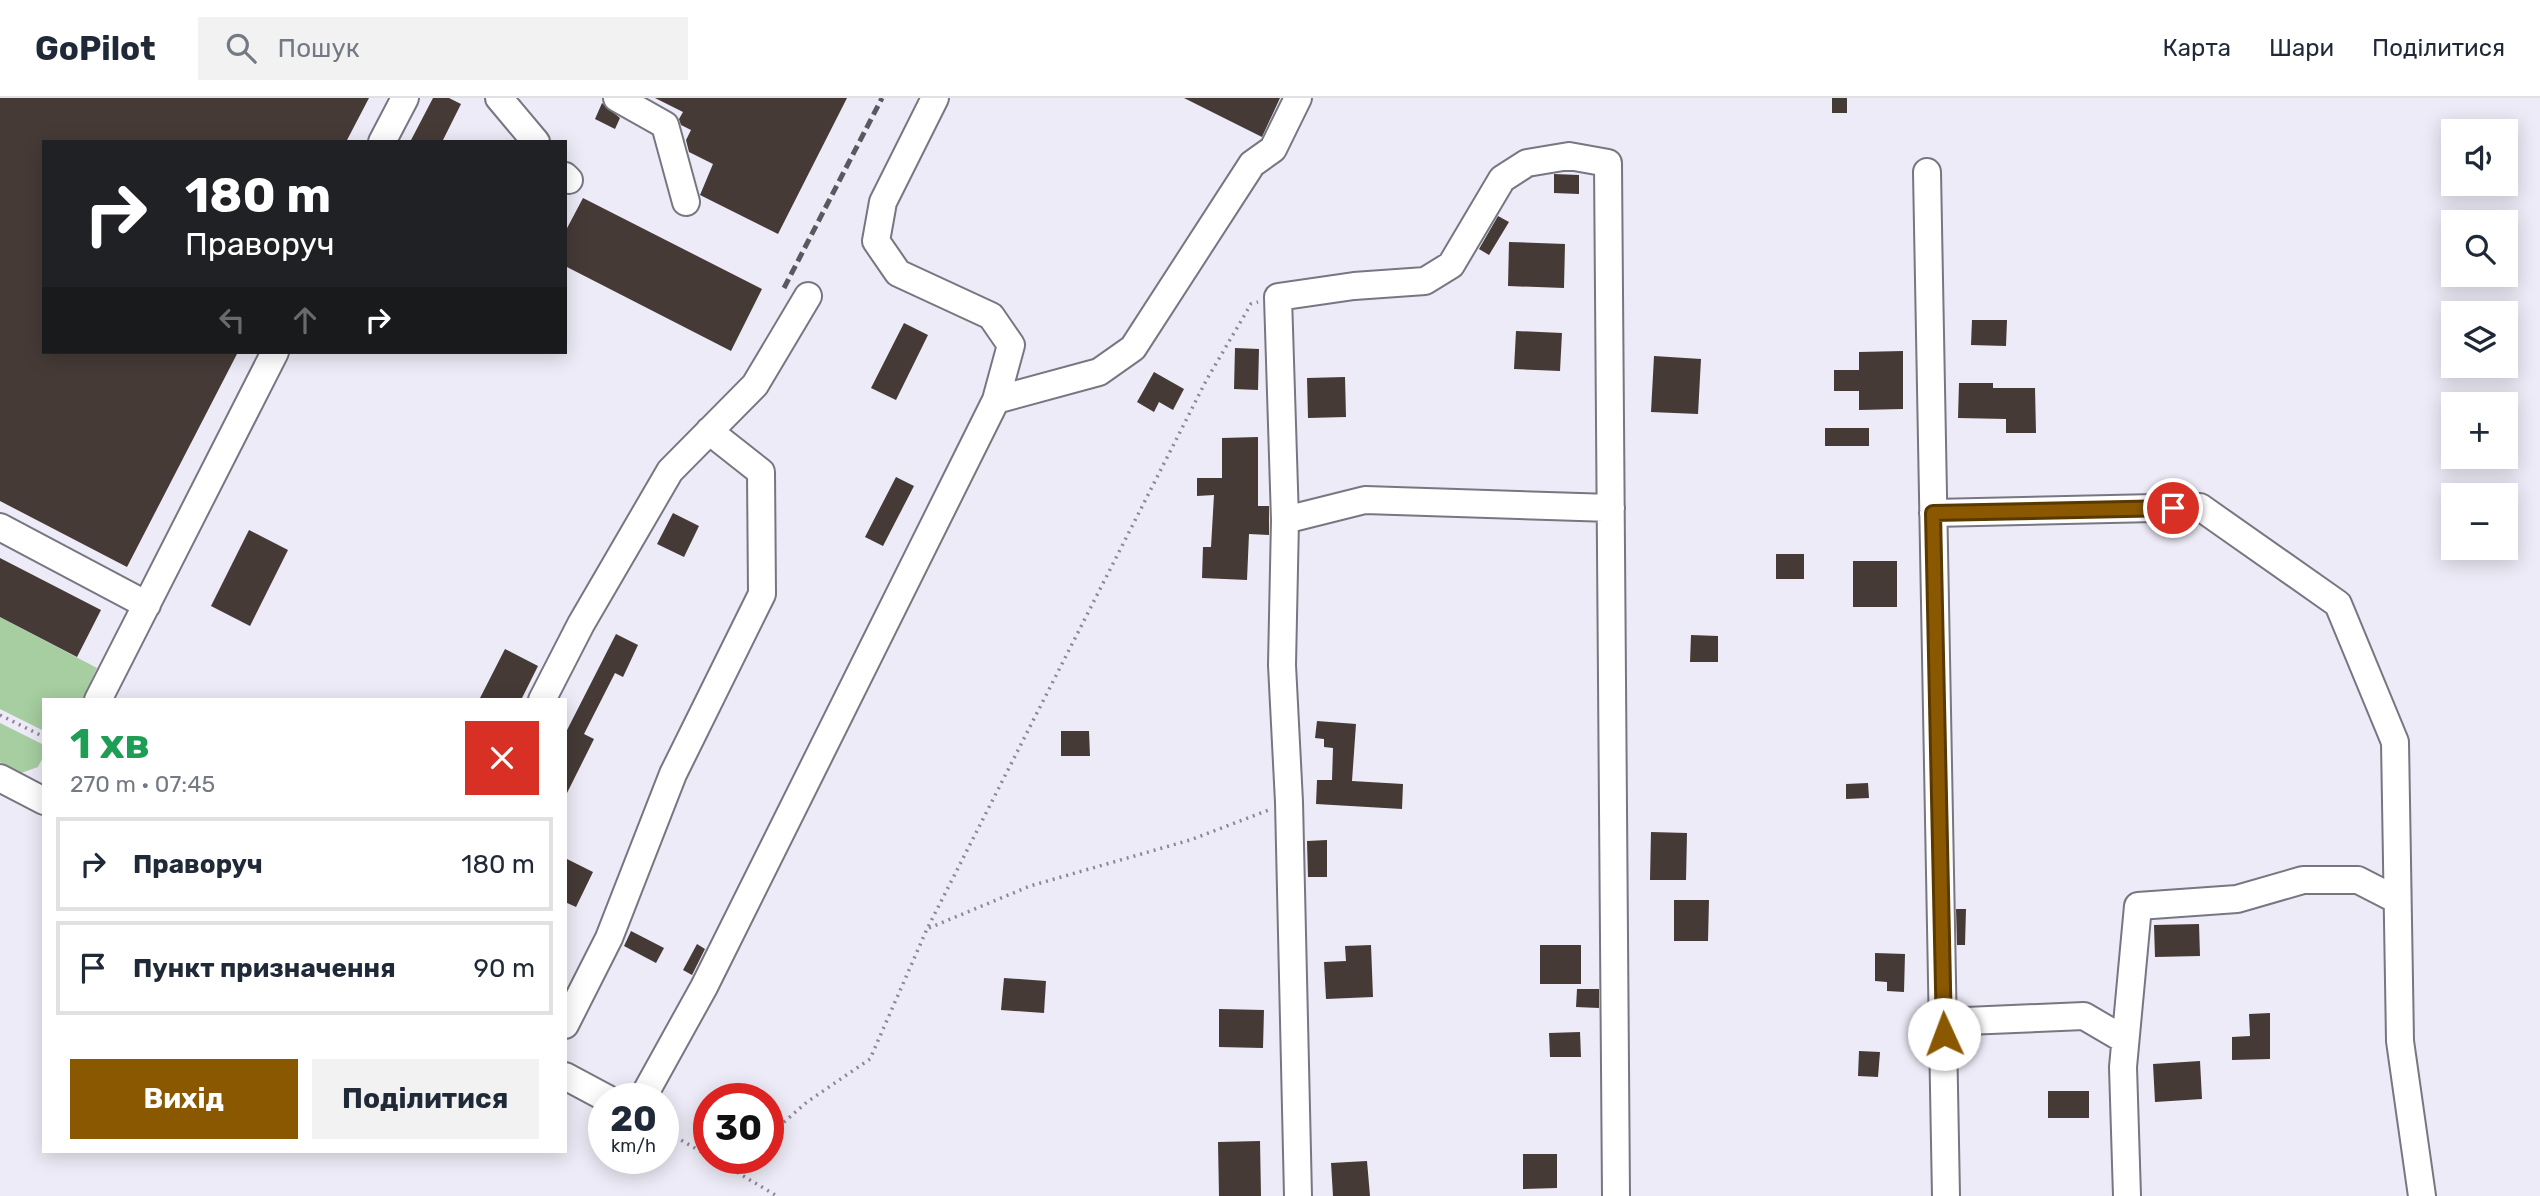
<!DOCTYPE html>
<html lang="uk">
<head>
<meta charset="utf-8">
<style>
  :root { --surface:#fff; --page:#f2f2f3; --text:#1f2937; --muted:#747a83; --line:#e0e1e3; --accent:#895800 }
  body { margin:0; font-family:Rubik,sans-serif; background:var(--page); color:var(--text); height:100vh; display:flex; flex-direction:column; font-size:26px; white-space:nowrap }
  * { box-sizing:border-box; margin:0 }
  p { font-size:23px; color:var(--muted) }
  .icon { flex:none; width:38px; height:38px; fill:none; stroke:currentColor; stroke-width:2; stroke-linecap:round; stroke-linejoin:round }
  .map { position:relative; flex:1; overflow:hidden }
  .drawer { position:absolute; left:42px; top:600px; width:525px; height:455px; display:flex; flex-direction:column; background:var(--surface); border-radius:0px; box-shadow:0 4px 18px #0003 }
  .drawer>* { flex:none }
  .hud { position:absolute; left:42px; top:42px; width:525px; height:214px; border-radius:0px; box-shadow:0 4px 18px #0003; background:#202124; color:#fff; overflow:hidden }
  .tools { position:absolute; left:2441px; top:21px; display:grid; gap:14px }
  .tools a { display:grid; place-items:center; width:77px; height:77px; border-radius:0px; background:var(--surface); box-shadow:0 4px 18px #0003; font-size:35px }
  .speed { position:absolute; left:588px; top:985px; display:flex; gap:14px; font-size:35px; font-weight:700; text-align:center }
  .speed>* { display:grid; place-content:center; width:91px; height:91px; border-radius:50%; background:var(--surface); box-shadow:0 4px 18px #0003; line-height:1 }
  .speed small { font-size:18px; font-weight:400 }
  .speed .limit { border:10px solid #d22; background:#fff; color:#111 }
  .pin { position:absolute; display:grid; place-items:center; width:60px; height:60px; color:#fff; margin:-30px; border:4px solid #fff; border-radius:50%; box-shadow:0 2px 7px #0007 }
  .me { position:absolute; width:77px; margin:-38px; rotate:358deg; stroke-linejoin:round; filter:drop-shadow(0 0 5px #0008) }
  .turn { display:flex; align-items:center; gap:24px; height:147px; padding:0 28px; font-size:32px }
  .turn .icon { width:91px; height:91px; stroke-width:2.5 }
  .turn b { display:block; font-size:49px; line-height:60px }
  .lanes { display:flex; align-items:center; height:66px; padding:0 28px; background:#0003; justify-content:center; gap:35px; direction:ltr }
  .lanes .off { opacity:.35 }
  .round { display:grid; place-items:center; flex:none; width:74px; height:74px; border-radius:0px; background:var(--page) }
  .summary { display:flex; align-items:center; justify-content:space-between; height:119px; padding:0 28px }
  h1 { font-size:42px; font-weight:700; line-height:52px; color:#1e9e55 }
  .cta { display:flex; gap:14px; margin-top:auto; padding:14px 28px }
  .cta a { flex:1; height:80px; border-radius:0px; background:var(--accent); color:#fff; font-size:28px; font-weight:700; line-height:80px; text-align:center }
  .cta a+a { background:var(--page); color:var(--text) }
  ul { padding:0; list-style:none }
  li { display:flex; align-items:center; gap:21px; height:94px; margin:0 14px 10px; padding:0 14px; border:4px solid var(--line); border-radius:0px }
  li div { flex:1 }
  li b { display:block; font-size:26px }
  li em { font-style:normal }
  header { display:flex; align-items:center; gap:42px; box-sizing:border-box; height:98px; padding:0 35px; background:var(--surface); border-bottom:2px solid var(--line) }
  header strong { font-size:33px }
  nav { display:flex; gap:38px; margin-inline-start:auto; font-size:24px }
  .search { width:490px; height:63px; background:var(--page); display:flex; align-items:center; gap:18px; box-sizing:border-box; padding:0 24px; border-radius:0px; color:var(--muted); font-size:26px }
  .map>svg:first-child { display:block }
  .green { fill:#a6cea0 }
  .building { fill:#453a36 }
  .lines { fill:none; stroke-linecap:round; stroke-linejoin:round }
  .minor-casing { stroke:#777681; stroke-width:30 }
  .path { stroke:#8a8891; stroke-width:3.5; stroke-dasharray:2 5; stroke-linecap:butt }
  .minor { stroke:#fff; stroke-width:26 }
  .rail { stroke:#5a595f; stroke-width:5; stroke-dasharray:10 5; stroke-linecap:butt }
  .route-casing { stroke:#593900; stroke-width:18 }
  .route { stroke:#895800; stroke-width:12 }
</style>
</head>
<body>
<header>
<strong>GoPilot</strong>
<div class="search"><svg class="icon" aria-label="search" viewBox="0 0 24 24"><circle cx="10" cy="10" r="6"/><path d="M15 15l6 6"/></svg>Пошук</div>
<nav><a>Карта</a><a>Шари</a><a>Поділитися</a></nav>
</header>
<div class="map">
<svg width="2540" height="1098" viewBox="0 0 2540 1098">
  <rect width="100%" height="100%" fill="#edebf7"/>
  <path class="green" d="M0,519L97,570L82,602H44V633L0,611Z
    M0,625L44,647V657L38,669L21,675L0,664Z"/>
  <path class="building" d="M0,0H369L346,44H44V254H238L127,469L0,403Z
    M433,0H449L461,6L442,44H410Z
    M655,0H847L778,136L700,97L713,66L689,54L686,42L691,32L681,27L679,21L683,14Z
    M1184,0H1280L1262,39Z
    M1832,0H1847V15H1832Z
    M602,5L620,20L615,31L595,21Z
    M1554,76L1579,77V96L1554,95Z
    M583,100L762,191L731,253L565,168V134Z
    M1498,118L1509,124L1489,157L1479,151Z
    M1509,144L1565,146L1564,190L1508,188Z
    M1972,222H2007L2006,248L1971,247Z
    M904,225L928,237L896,302L871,290Z
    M1516,233L1562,235L1560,273L1514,271Z
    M1235,250L1259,251L1258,292L1234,291Z
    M1903,253V311L1859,312V293H1834V272H1859V254Z
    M1654,258L1701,261L1698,316L1651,314Z
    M1154,274L1184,291L1173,312L1159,304L1154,314L1137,304Z
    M1345,279L1346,319L1308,320L1307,280Z
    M1959,285H1993V290H2035L2036,335H2006V321L1958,320Z
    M1825,330H1869V348H1825Z
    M1258,339V408H1269V437L1249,436L1247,482L1202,480L1203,449H1211L1214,397L1197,398V380H1222V340Z
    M896,379L914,388L883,448L865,439Z
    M673,415L699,428L684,459L657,446Z
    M249,432L288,452L250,528L211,508Z
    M1776,456H1804V481H1776Z
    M0,460L101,512L77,559L0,519Z
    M1853,463H1897V509H1853Z
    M616,536L638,547L623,579L615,575L584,636L594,641L565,699V636Z
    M1691,537L1718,538V564H1690Z
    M505,551L538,568L521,602H479Z
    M1317,623L1356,626L1352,683L1403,686L1402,711L1316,706L1317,682H1332L1333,650L1324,649V641L1315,640Z
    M1061,633H1089L1090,658H1061Z
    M1868,685L1869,700L1846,701V686Z
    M1651,734L1687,735L1686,782H1650Z
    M1327,742V779H1308L1307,743Z
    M565,760L593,774L576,809L565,804Z
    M1674,802H1709L1708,843H1674Z
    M1956,811H1966L1965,847H1957Z
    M2199,826L2200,858L2155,859L2154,827Z
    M631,833L664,850L656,865L624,848Z
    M697,846L705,851L692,877L683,872Z
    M1371,847L1373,899L1326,901L1324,864L1346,863L1345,848Z
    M1540,847H1581V886H1540Z
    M1875,855L1905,856L1904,894L1887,893V884L1875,883Z
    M1004,880L1046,883L1044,915L1001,912Z
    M1577,891H1599V910L1576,909Z
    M1219,911L1264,912L1263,950L1219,949Z
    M2270,915V961L2232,962V939L2250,938L2249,916Z
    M1580,934L1581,959H1550L1549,935Z
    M1859,953L1880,954L1878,979L1858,978Z
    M2200,963L2202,1001L2155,1004L2153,966Z
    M2048,993H2089V1020H2048Z
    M1260,1043L1261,1098H1219L1218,1044Z
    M1523,1056H1557V1090L1523,1091Z
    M1367,1063L1370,1098H1333L1331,1065Z"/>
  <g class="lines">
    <defs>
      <path id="minor" d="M499,0L536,44
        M617,0L665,27L686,104
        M382,44L405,0
        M1927,74L1946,1098
        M565,78L569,82
        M996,302L1099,274L1133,250L1252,66L1273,51L1298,0
        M1933,415L2200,409L2338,506L2395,644L2400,943L2422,1098
        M1285,422L1365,402L1611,410
        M0,429L147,507
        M98,602L275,254
        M542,602L581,526L670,373L755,287L808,198
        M0,680L44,703
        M565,927L609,840L673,676L762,496L761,374L709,333
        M1944,936L1966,923L2084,918L2125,942
        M565,978L608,1001
        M642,1001L704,889L996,302L1011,247L991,218L898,175L876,143L883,104L935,0
        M1298,1098L1289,704L1282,567L1285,422L1278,199L1354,188L1425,183L1451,167L1502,81L1527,65L1569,58L1608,65L1616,1098
        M2127,1098L2123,969L2138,808L2237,801L2303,782H2358L2397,802"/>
    </defs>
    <use href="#minor" class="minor-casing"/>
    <path class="path" d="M0,617L44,639
      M929,830L1030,788L1190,742L1269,712
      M663,1032L709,1058
      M768,1038L807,1004L870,961L927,831L1207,281L1251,206L1258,204
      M713,1060L777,1098
      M731,1071L743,1060"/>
    <use href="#minor" class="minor"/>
    <path class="rail" d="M784,190L882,0"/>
  </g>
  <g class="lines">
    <defs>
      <path id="route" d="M1944,936L1933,415L2173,410"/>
    </defs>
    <use href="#route" class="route-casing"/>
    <use href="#route" class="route"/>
  </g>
</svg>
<div class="tools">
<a><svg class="icon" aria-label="sound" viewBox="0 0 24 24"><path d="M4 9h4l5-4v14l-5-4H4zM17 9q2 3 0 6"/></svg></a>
<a><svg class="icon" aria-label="search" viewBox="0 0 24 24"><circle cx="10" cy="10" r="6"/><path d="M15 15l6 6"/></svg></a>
<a><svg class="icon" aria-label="layers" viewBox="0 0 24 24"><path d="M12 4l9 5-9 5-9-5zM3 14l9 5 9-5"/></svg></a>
<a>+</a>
<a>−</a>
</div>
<div class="speed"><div>20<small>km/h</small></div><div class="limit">30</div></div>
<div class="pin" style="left:2173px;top:410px;background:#d93025"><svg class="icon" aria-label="arrive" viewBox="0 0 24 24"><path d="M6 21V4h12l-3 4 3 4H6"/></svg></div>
<svg class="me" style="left:1944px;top:936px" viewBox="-20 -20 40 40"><circle r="19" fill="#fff"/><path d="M0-13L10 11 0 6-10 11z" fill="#895800"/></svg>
<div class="hud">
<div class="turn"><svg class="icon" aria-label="right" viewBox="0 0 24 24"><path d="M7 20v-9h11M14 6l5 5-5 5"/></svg><div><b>180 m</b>Праворуч</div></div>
<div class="lanes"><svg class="icon off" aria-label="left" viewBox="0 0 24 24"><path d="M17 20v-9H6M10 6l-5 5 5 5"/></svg><svg class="icon off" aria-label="ahead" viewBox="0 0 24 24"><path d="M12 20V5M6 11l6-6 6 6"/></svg><svg class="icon" aria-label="right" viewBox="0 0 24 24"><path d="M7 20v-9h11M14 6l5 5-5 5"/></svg></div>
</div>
<section class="drawer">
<div class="summary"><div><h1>1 хв</h1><p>270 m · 07:45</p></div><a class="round" style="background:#d93025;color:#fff"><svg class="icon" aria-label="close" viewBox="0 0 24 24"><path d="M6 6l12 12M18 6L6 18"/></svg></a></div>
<ul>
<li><svg class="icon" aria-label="right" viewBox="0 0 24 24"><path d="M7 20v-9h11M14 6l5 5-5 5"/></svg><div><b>Праворуч</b></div><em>180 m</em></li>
<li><svg class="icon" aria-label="arrive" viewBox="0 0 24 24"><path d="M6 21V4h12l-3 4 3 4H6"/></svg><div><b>Пункт призначення</b></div><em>90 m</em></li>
</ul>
<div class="cta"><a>Вихід</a><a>Поділитися</a></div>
</section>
</div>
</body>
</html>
